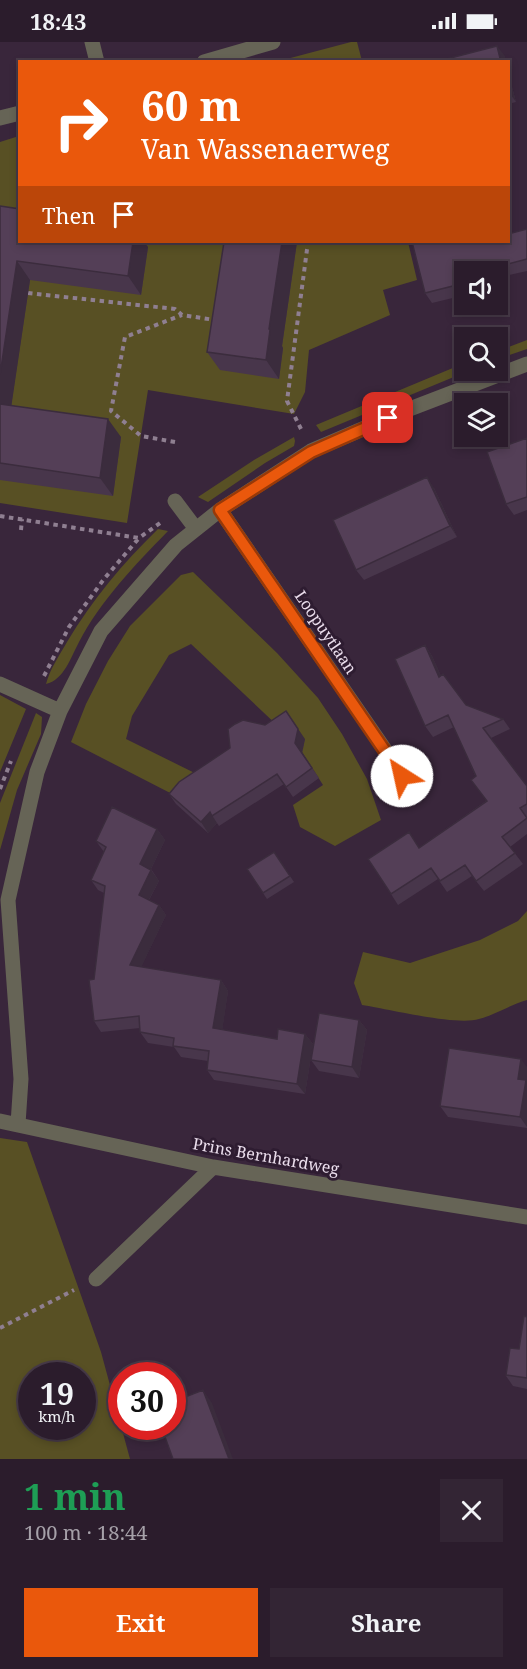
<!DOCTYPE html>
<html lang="en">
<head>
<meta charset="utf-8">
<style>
  :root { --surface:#2b1c2c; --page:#332534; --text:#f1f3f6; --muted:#a6a1a9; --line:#473a48; --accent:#ea580c }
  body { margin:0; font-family:"Noto Serif",serif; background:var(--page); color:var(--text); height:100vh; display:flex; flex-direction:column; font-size:22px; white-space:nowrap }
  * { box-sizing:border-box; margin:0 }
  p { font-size:20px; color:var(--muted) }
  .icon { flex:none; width:33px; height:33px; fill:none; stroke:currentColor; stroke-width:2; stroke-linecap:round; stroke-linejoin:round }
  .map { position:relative; height:1417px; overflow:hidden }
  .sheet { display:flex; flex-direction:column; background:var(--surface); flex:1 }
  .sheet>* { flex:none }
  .hud { position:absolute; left:18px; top:18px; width:492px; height:183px; border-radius:0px; box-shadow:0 3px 9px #0003,0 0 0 2px var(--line); background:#ea580c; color:#fff; overflow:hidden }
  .buttons { position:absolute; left:454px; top:219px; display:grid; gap:12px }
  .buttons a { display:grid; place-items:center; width:54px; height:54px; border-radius:0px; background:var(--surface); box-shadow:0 3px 9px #0003,0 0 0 2px var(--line); font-size:30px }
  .speed { position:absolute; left:18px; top:1320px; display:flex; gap:12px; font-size:30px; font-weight:700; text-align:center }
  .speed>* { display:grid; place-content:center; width:78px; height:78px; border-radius:50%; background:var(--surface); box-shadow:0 3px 9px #0003,0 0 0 2px var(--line); line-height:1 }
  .speed small { font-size:15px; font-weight:400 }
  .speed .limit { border:9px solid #d22; background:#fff; color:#111 }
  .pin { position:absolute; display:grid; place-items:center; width:51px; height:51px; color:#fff; margin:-26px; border-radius:12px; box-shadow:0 3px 9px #0006 }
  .me { position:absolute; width:66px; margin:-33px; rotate:325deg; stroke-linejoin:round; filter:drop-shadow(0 0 4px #0008) }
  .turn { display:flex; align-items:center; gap:21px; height:126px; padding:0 24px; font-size:27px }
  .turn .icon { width:78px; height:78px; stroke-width:2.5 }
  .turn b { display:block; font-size:42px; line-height:51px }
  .then { display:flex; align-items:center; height:57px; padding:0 24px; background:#0003; gap:12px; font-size:22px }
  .round { display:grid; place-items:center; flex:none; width:63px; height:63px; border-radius:0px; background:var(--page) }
  .headline { display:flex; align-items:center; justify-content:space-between; height:102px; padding:0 24px }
  h1 { font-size:36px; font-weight:700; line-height:45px; color:#1e9e55 }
  .cta { display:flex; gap:12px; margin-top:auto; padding:12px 24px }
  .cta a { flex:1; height:69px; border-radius:0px; background:var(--accent); color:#fff; font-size:24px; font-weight:700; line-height:69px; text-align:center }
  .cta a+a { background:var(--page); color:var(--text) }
  .status { display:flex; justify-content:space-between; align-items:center; height:42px; padding:0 30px; background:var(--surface); direction:ltr }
  .status svg { height:16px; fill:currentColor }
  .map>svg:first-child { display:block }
  .green { fill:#585024; fill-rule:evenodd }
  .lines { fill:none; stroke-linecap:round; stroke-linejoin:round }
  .path { stroke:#8f7f91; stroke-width:4; stroke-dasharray:4.5 4.5; stroke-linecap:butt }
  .minor { stroke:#666456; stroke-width:15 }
  .wall { fill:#48364b }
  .shaded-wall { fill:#3b2c3d }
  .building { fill:#543f57; stroke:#3b2c3d; stroke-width:1.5 }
  .route-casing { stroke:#983908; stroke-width:15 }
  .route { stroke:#ea580c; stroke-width:10 }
  .labels { text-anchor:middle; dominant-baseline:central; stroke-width:6; stroke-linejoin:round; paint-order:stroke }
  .street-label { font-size:16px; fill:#eaddec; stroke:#2e1c31 }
</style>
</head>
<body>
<div class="status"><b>18:43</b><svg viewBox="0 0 49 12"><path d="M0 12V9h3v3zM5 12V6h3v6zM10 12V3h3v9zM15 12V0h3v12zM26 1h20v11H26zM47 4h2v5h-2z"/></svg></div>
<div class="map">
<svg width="527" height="1417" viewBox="0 0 527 1417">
  <rect width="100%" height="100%" fill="#39263b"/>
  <path class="green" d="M351,0H357L362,19H279Z
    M19,94L20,200H408L417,238L383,248L390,273L309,308L305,350L294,372L148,348L127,481L0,461V100Z
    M527,298V307L498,317V309Z
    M460,323L462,329L461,332L321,390L316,383Z
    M294,395L295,399L294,404L265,421L208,460L198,455L254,418Z
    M158,487L168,489C135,523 101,558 79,600C71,615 64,638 46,642C50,627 59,614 67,600C92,558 123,521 158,487Z
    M193,530L277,611L318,656L342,692L367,737L381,778L335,804L300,785L293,763L323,743L297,702L191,602L169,613L132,674L126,697L221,744L213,773L71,700L86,662L108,619L130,584L181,533Z
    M0,653L26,667L0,730Z
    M36,671L42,675L41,692L17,748L0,808V761Z
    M527,869V958C510,963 494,973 479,977C456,984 389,967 362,963L354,941L363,910L410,921L480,898L518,879Z
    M0,1096L27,1100L101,1310L130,1417H0ZM32,1334H82V1384H32Z"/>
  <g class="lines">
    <path class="path" d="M28,251L175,267L182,273L215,278
      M301,387L287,359L308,200
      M175,400L141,394L111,369L125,295L182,273
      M0,474L139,496L160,481
      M21,488L22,477
      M44,634L69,585L104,537L139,496
      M0,747L11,719
      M0,1286L74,1248"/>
    <path class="minor" d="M92,0L97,20
      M204,20L273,0
      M0,76L20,71
      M175,459L196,487
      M220,468L403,734
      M0,642L60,669
      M0,1079L213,1125L527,1175
      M18,1082L21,1037L8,858L37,730L60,669L101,589L176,503L220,468L311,409L407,368L527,322
      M96,1237L213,1125"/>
  </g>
  <path class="wall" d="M508,30L516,60L508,62Z
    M0,164L20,200H144L148,205L141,253L30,238L11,364L121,395L113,454L0,438Z
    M527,187V229L500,235L502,243L498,244V230H465V253L432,261L425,251L508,200Z
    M224,200H297L282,304L283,306L279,337L220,328L207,310Z
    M527,396V468L514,473L506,462Z
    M434,446L457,495L364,538L356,528Z
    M425,603L432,614L441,634L466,663L503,677L510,687L491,696L527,744V792L510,805L523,822L484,849L472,834L447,850L438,837L398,863L391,852L420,805L486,759L454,685L433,695L425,684Z
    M305,697L302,711L319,736L293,755L284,742L219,784L217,781L208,791L176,762L169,752Z
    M157,787L165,798L151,827L159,839L149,858L159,863L166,873L141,925L221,938L228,949L222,988L277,997L305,992L313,1002L305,1052L214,1038L207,1028L208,1019L181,1015L174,1005L148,1001L140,990V986L101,990L94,979V937L104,851L98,848L91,838L104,810L96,799Z
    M274,810L294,840L267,857L247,827Z
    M359,978L367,988L359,1036L319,1029L311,1018Z
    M527,1039V1086L448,1075L440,1064Z
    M527,1275V1347L513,1344L506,1334L519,1307Z"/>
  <path class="shaded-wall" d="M497,4L505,14L506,20H501Z
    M508,30L516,60L508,49Z
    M133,200H144L148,205L141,253L128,234Z
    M282,200H297L282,304L283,306L279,337L266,318L269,287Z
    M17,219L30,238L9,380L0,368V333Z
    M498,233L500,235L502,243L498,238Z
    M108,377L121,395L113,454L100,436Z
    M427,435L434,446L457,495L450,484Z
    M425,603L432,614L447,646L439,635Z
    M286,669L305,697L302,711L319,736L295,701Z
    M210,770L217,781L208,791L201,780Z
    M157,787L165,798L148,833L140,822Z
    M151,828L159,839L146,863L139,853Z
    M159,863L166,873L137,934L130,923Z
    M221,938L228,949L221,997L213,986Z
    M359,978L367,988L359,1036L352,1025Z
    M305,992L313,1002L305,1052L297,1042Z
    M521,1017L527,1025V1085L520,1075L518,1037Z
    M203,1348L212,1361L233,1417H229Z"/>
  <path class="building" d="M497,4L501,20H435Z
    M0,164L20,167V200H133L128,234L17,219L0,333Z
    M527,187V217L493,226L494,230H465V241L425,251L412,200H508V192Z
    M224,200H282L269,287L270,288L266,318L207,310Z
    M0,362L108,377L100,436L0,421Z
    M527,396V455L506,462L487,410Z
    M427,435L450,484L356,528L333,478Z
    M425,603L439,635L443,632L466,663L503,677L483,686L527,744V762L520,766L527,776L502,795L515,811L476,839L465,823L440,839L431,826L391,852L368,817L409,790L419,806L487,759L471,738L476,734L448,673L425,684L395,617Z
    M286,669L298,687L295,701L312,726L286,745L277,732L212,774L210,770L201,780L169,752L179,740L230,706L228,687L235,682L243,678L265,683Z
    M112,765L157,787L140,822L151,828L139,853L159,863L130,923L221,938L213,986L277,997L278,987L305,992L297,1042L207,1028L209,1009L173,1004L174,996L140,990L139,974L94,979L89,938L94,937L105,844L91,838L106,805L96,799Z
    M274,810L290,834L263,851L247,827Z
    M319,971L359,978L352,1025L311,1018Z
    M449,1006L521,1017L518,1037L526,1038L520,1075L440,1064Z
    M524,1274L527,1275V1336L506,1333L510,1306L519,1307Z
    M203,1348L229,1417H173L161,1384H172V1360Z"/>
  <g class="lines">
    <defs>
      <path id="route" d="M388,376L311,410L220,468L402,734"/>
    </defs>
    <use href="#route" class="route-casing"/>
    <use href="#route" class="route"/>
  </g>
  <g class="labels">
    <g class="street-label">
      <text transform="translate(326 590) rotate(56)">Loopuytlaan</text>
      <text transform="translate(266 1114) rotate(10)">Prins Bernhardweg</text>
    </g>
  </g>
</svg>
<div class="buttons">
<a><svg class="icon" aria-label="sound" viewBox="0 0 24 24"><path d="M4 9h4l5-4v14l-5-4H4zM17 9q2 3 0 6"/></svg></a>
<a><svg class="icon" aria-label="search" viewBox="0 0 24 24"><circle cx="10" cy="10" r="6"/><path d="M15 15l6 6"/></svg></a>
<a><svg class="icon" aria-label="layers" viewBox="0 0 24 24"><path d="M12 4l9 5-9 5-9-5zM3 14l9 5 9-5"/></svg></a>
</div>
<div class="speed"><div>19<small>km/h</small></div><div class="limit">30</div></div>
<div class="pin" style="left:388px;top:376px;background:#d93025"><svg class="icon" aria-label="arrive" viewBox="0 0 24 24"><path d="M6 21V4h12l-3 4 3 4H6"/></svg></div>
<svg class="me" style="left:402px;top:734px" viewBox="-20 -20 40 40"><circle r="19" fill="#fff"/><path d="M0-13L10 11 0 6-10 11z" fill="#ea580c"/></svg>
<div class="hud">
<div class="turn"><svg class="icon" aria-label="right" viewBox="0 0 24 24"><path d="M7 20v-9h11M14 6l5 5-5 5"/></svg><div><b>60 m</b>Van Wassenaerweg</div></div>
<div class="then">Then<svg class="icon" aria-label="arrive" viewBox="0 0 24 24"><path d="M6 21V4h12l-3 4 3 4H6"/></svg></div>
</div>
</div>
<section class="sheet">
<div class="headline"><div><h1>1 min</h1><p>100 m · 18:44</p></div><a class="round"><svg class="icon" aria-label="close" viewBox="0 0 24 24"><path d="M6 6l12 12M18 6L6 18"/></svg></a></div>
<div class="cta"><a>Exit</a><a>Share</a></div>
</section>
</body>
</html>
